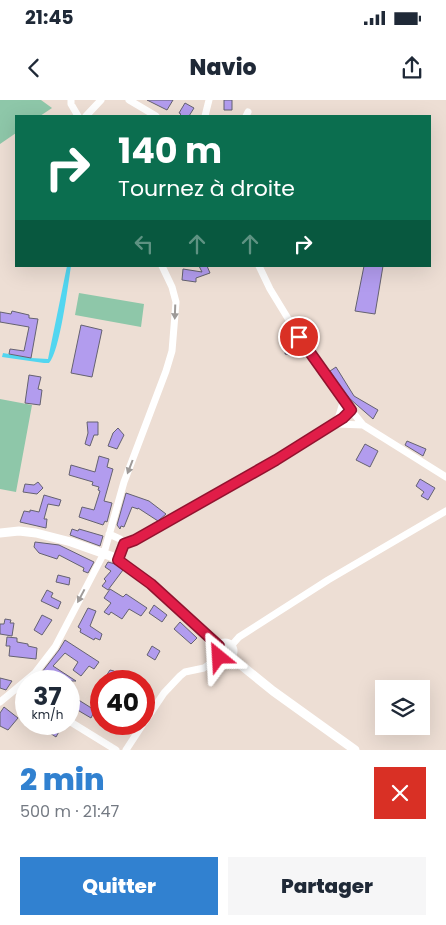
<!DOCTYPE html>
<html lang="fr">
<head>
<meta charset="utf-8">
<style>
  :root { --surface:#fff; --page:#f6f6f7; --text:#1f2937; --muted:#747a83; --accent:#3181d0 }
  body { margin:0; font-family:Poppins,sans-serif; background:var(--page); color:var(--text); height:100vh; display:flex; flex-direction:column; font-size:19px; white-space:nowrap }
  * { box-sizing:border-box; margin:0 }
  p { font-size:16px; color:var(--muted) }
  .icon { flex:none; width:28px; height:28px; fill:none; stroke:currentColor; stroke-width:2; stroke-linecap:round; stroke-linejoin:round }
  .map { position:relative; height:650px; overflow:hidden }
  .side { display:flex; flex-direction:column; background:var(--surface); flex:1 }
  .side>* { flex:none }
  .hud { position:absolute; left:15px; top:15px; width:416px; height:152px; border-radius:0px; box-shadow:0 5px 20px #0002; background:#0b6e4f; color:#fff; overflow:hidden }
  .buttons { position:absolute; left:375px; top:580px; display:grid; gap:10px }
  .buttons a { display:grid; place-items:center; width:55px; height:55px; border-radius:0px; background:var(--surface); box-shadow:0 5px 20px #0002; font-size:25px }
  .speed { position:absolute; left:15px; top:570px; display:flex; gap:10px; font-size:25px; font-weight:700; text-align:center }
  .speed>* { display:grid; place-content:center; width:65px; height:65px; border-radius:50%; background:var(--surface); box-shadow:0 5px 20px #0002; line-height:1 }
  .speed small { font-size:12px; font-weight:400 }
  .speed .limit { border:8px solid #d22; background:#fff; color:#111 }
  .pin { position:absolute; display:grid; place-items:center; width:42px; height:42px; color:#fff; margin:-21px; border:2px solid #fff; border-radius:50%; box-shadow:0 1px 5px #0007 }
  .me { position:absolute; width:55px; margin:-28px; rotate:333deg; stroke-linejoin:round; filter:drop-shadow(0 0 4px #0008) }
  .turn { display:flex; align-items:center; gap:18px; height:105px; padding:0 20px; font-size:22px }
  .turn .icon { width:65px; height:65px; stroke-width:2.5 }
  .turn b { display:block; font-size:35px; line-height:42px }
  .lanes { display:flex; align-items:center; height:48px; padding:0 20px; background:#0003; justify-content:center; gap:25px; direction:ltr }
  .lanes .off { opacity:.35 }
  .round { display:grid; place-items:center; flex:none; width:52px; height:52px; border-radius:0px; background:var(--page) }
  .overview { display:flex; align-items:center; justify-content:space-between; height:85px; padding:0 20px }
  h1 { font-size:30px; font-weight:800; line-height:38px; color:var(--accent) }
  .button { display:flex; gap:10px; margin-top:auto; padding:10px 20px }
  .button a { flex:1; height:58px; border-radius:0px; background:var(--accent); color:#fff; font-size:20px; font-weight:800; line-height:58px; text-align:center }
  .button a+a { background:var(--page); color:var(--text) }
  .status { display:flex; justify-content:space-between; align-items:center; height:35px; padding:0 25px; background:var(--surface); direction:ltr }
  .status svg { height:14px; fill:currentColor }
  header { display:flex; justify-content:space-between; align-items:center; height:65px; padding:0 20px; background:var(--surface); font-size:22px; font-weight:800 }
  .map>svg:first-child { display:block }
  .green { fill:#8ec7a9 }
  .water { fill:#52d6f0 }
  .building { fill:#b29cee; stroke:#656270 }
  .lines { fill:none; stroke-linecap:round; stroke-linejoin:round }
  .minor { stroke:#fff; stroke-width:7 }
  .tertiary { stroke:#fff; stroke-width:9 }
  .oneway { fill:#9e9a98 }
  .route-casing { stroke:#92132f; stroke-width:12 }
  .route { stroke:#e11d48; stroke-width:9 }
</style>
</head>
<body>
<div class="status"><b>21:45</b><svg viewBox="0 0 49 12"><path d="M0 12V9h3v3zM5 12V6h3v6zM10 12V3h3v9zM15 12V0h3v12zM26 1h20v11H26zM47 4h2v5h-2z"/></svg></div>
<header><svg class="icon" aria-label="back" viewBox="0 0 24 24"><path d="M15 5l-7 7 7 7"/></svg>Navio<svg class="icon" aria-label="share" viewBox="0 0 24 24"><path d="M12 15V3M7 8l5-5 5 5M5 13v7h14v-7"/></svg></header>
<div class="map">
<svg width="446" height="650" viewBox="0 0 446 650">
  <rect width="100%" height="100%" fill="#edded4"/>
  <path class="green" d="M0,0H41L52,8L40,16H16V33L0,44Z
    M79,193L144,204L141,227L75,215Z
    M0,299L32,305L16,392L0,389Z"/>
  <path class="water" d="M67,166H71C68,185 60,251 49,263H44L2,257L3,253L31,258L48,259Z"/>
  <path class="building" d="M147,0H173L167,10Z
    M224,0H232V10H224Z
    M185,3L194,8L189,16H179L181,14L179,13Z
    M199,166H207L210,173L196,178V182L182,180L183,169L202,172Z
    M364,166H383L375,214L355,211Z
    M12,211L29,215V218L38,219L31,258L9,254L10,249L24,251L29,227L0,222V212L11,214Z
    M81,225L102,230L92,277L71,273Z
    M286,248L301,250L304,257L285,254Z
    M336,267L354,296L378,310L373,319L349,298L339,285L330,271Z
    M29,275L41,277L38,289L42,290L40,305L25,303Z
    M87,322H98V335H94L90,346L85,344L88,333Z
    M118,328L124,335L117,349L108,346L113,333Z
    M407,341L426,349L423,356L405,345Z
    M365,344L378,351L370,367L356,360Z
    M99,356L109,359L107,367L113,369L104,401L112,403L107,422L105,421L103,425L79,417L82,407L94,410L100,391L98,390L99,387L92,385L93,382L69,375L71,365L95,372Z
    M420,379L435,388L428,400L421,396L424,392L416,386Z
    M38,382L43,388L37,394L23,392L25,384L34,385Z
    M126,393L149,401L166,414L158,421L138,408V409L132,407L124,427L121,426L120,429L117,425Z
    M44,395L61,400L59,406L48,404L44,419H47L46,428L20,422L24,411L30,412V410L39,412Z
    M72,429L78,431L79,429L103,436L100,446L70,435Z
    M35,442L59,445L94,462L88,473L83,471L84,468L59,455L57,459L39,453L34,447Z
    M108,462L115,464L123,470L108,490L102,486L106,481L104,479L111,471L105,467Z
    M58,475L70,478L69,485L56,482Z
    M110,489L123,497L126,494L147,508L141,516L129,509L122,519L111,512L109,515L104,512L111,503L104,498Z
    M47,490L53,493L51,497L61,502L58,509L41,501Z
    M154,505L167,515L162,522L149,513Z
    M88,508L96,511L90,526L102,534L100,540L95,538L94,540L80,532L81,529L78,527Z
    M42,515L52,520L42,535L34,530Z
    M5,519L11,520L10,523H14L12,536L0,534V524H4Z
    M180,522L197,538L191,544L174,529Z
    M7,537L17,538V542L28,544V546L37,548L36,559L9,556L10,546H6Z
    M65,540L99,562L94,569L89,566L81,576L73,570L78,562L65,553L53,566L76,581H56L42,572L59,550Z
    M152,546L160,551L155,560L147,555Z
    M110,570L114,571L129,581H107L104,579Z
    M0,578L12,581L6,590L0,588Z
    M69,594L93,609L92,611L94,612L91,618L69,605Z
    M4,607L18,618L8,630L0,626V613Z
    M36,624H55L61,628L56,637Z"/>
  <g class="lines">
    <path class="minor" d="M71,0V4L78,16
      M129,0L156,16
      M86,16L101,0
      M205,16L209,0
      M246,16L248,12
      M259,166L270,189L309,253L351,310L363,325L446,377
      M335,322L339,316L344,299
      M337,324L363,325
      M109,434L120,439L124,444
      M124,444L135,440L276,360L343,318L351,310
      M119,459L124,444
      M231,546L239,537L328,480L446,411
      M0,602L35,573L55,547L104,453L124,382L166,271L172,251L176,202L172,187L162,166
      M69,621L116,650
      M144,623L164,593L180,576L185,572L204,568L219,557
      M126,650L143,624"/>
    <path class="tertiary" d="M0,433L19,431L36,433L71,442L119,459L151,484L219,546
      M217 551a8 8 0 1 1 16 0a8 8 0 1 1-16 0Z
      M231,557L273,591L355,650"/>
  </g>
  <defs><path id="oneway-solid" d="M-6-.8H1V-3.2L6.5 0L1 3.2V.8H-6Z" transform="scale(1.25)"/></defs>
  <g class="oneway">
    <use href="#oneway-solid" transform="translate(175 212) rotate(92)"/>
    <use href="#oneway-solid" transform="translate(130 367) rotate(111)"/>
    <use href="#oneway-solid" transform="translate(81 496) rotate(118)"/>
  </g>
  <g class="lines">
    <defs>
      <path id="route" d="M219,557L217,552L219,546L151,484L118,460L124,444L135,440L276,360L343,318L351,310L299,237"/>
    </defs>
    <use href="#route" class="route-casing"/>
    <use href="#route" class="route"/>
  </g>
</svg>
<div class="buttons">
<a><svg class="icon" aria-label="layers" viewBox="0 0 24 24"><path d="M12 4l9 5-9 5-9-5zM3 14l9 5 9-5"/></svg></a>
</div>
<div class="speed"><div>37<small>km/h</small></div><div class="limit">40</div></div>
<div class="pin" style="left:299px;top:237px;background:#d93025"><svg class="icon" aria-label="arrive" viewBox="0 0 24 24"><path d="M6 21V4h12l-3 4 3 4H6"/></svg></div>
<svg class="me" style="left:219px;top:557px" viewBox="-20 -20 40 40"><path d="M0-17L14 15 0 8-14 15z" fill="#e11d48" stroke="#fff" stroke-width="4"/></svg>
<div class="hud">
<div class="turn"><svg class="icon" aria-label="right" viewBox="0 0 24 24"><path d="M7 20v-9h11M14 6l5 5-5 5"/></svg><div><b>140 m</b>Tournez à droite</div></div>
<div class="lanes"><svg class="icon off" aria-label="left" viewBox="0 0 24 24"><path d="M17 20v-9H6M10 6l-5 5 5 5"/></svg><svg class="icon off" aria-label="ahead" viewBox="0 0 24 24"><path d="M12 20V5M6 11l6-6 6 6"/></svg><svg class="icon off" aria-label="ahead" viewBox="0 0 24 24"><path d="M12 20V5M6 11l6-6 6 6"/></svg><svg class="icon" aria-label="right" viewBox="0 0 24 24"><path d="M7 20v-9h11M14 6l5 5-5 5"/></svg></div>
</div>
</div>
<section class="side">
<div class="overview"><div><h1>2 min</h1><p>500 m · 21:47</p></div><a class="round" style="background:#d93025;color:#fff"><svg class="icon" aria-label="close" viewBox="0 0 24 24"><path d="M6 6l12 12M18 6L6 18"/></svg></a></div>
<div class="button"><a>Quitter</a><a>Partager</a></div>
</section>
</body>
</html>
